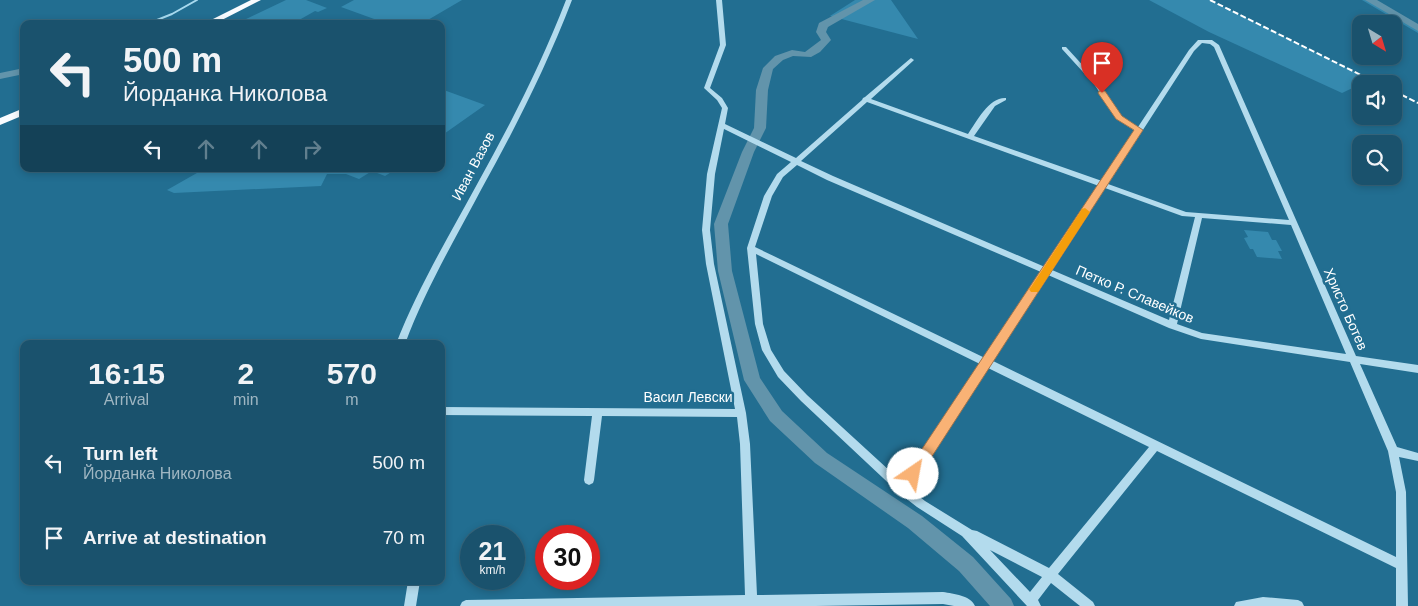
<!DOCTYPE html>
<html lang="en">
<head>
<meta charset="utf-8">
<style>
  :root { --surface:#1a526d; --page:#235872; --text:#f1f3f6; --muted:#9fb6c2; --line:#386980 }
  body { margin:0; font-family:Helvetica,sans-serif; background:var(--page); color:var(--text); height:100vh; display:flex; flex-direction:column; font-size:19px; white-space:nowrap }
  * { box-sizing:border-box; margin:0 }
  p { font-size:16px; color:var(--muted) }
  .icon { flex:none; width:28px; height:28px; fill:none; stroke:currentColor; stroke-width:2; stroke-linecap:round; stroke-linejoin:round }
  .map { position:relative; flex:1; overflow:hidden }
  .side { position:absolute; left:20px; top:340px; width:425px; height:245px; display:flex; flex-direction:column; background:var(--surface); border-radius:10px; box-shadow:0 2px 8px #0003,0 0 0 1px var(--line) }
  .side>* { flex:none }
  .guide { position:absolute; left:20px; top:20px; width:425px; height:152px; border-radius:10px; box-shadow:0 2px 8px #0003,0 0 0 1px var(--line); background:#1a526d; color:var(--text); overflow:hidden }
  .needle { width:32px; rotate:142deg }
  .fabs { position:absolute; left:1352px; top:15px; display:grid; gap:10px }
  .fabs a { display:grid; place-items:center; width:50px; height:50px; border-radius:10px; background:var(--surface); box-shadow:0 2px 8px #0003,0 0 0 1px var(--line); font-size:25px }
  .speed { position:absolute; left:460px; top:525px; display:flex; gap:10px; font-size:25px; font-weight:700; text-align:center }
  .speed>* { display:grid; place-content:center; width:65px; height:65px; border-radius:50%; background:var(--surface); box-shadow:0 2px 8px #0003,0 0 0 1px var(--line); line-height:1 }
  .speed small { font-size:12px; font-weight:400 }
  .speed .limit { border:8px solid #d22; background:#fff; color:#111 }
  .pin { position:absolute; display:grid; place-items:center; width:42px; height:42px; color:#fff; margin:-51px -21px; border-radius:50% 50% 50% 0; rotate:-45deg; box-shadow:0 0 5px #0007 }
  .pin .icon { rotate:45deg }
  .me { position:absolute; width:55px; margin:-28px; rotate:33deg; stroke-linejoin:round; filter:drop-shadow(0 0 4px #0008) }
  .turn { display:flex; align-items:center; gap:18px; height:105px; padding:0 20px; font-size:22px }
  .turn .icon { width:65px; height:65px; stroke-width:2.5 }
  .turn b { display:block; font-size:35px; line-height:42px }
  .lanes { display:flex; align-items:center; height:48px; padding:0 20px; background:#0003; justify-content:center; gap:25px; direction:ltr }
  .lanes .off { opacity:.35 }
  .eta { display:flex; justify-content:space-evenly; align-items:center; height:85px; text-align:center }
  .eta b { font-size:30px; font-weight:800; line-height:35px }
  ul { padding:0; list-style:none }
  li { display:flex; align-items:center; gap:15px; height:75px; padding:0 20px }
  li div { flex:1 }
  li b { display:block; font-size:19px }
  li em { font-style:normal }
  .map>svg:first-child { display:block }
  .green { fill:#3589ae }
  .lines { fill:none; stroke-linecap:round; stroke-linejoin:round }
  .stream { stroke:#a7d9ee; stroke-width:2 }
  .river { fill:#6294ab; fill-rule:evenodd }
  .minor { fill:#b3dbed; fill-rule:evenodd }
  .major { fill:#f9fcff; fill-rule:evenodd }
  .rail { stroke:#fff; stroke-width:2; stroke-dasharray:6 2.5; stroke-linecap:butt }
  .route { fill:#f9b275; stroke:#a2744c }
  .slow { fill:#f59e0b }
  .labels { text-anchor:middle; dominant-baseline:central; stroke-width:5; stroke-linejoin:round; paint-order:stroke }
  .street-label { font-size:14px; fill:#fff; stroke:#226e91 }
</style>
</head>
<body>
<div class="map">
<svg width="1418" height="606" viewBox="0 0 1418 606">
  <rect width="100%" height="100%" fill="#226e91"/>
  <path class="green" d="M286,0H306L327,8L318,12L315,11L292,24H248L242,21Z
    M354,0H462L421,24H388L341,7Z
    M855,0H891L918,39L830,16Z
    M1149,0H1210L1379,84H1361L1342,93L1209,32Z
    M1362,0H1376L1418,26V33Z
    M441,89L485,105L441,136Z
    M204,169H396L385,176L372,171L359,179L346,174H327L321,186L174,193L167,190Z
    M1244,230L1268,232L1272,240H1276L1282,251H1278L1282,259L1257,257L1253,249H1250L1244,238L1248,237Z"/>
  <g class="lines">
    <path class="stream" d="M147,24L172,14L197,0"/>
    <path class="river" d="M863,0H875L828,27L826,32L831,40L820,52L811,57L793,56L783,60L773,69L768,90L766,128L754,152L728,224L732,271L760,378L782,411L827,453L922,516L973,557L1011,599L1014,606H990L959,571L908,528L815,463L770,421L744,380L718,271L714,224L742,152L754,128L756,90L763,68L775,56L792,50L805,52L821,40L816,32L819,23Z
      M1365,0H1377L1418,24V31Z
      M24,68V74L0,79V73Z"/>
    <path class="minor" d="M566,0H572C547,65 516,127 482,188C455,239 425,290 405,344H396C417,290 447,239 475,188C509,127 541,65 566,0Z
      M716,0H722L726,45L710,88L722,98L728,108L725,124L796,158L862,100L863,98L865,97L911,58L914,60L913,61L871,99L968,134C977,121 989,97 1006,98V100L995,106L974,136L1102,181L1135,131L1117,119L1094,84L1062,49V47H1066L1098,82L1121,117L1138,127L1189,50L1198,40H1212L1219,45L1356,356L1418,365V373L1360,364L1397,447L1418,453V461L1399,457L1406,492L1408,606H1396V568L1157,451L1058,574L1093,602L1095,606H1080L1051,583L1038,600L1041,606H1027L962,536L917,507L899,493L801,401L778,377L762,350L755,324L747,248L764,196L777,174L791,162L724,129L715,174L710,230L714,264L746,413L750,444L757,595L943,592C954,594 970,595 975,606H954L943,604L816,606H460L462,602L466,600L745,595L740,444L737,417L602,416L594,480L593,483L589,485L585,483L584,480L592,416L441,415V407L735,409L706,264L702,230L707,174L722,108L717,100L704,88L720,45ZM1202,43L1210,44L1214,47L1289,220L1186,212L1108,184L1194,51ZM867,102L1099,186L1045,267L833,176L801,161ZM797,165L827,180L1041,272L985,358L755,247L772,196L783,177ZM1105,188L1182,216L1195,217L1169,320L1052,270ZM1202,218L1291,225L1346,354L1202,333L1177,324ZM756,254L980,364L902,482L807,395L784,371L771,350L763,324ZM1048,275L1169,328L1201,339L1350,362L1388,451L1396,492V557L993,361ZM988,368L1149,447L1049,568L977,531L972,530L925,501L910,489ZM990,550L1042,577L1030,592Z
      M408,581H420L416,606H404Z
      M1263,597L1298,600L1302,602L1304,606H1234L1236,602Z"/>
    <path class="major" d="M251,0H261L214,24H203Z
      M24,108V115L0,125V118Z"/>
    <path class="rail" d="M1210,0L1379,84
      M1394,91L1418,103"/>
  </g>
  <path class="route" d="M1099,91H1105L1122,116L1143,130L918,478L913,480L908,478L906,474L908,470L1134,130L1116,119L1098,93Z"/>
  <path class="slow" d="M1085,208L1090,212L1038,292H1031L1029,289L1031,287L1082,209Z"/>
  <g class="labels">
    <g class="street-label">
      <text transform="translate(473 166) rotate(-62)">Иван Вазов</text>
      <text transform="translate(1135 294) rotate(23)">Петко Р. Славейков</text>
      <text transform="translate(1346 309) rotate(66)">Христо Ботев</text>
      <text x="688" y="397">Васил Левски</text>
    </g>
  </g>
</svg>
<div class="fabs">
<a><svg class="needle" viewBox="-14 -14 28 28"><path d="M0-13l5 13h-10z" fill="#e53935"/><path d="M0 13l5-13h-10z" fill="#9fb6c2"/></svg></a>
<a><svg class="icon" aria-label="sound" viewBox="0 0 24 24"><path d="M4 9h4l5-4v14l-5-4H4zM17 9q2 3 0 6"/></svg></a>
<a><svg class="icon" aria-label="search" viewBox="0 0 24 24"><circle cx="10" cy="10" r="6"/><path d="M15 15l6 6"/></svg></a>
</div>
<div class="speed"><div>21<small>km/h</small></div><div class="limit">30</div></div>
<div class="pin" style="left:1102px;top:93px;background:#d93025"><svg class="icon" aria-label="arrive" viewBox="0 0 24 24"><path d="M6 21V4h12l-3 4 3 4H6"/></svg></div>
<svg class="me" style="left:913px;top:474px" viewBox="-20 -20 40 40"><circle r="19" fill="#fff"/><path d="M0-13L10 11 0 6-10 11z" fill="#f9b275"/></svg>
<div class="guide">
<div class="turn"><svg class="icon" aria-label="left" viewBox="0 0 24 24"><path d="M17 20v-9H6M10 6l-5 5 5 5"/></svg><div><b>500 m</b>Йорданка Николова</div></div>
<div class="lanes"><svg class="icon" aria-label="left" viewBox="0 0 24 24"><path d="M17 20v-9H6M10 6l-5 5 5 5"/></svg><svg class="icon off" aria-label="ahead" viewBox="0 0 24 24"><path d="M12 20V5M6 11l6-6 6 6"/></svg><svg class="icon off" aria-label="ahead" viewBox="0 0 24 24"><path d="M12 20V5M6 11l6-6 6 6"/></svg><svg class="icon off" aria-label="right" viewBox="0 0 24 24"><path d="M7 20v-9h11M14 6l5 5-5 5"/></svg></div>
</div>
<section class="side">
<div class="eta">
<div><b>16:15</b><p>Arrival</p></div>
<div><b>2</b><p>min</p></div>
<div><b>570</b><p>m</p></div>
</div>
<ul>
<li><svg class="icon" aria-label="left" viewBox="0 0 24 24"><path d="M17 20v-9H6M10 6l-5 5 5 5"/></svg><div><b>Turn left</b><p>Йорданка Николова</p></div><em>500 m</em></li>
<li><svg class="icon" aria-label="arrive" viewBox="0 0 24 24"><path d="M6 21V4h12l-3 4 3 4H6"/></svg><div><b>Arrive at destination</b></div><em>70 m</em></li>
</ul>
</section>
</div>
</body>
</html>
